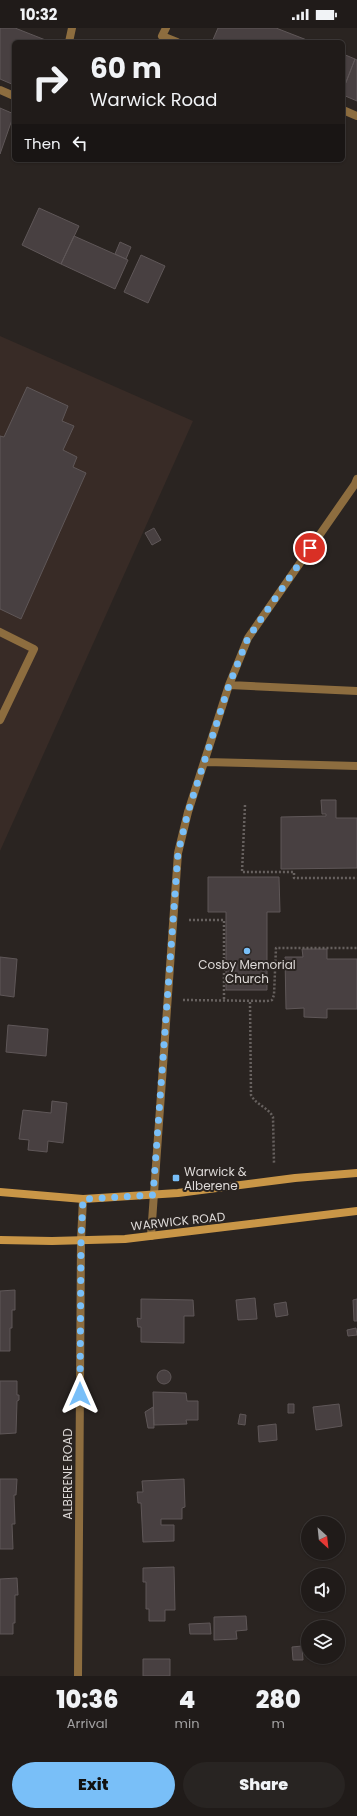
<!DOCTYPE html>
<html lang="en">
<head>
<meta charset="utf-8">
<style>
  :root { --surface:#201b19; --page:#282422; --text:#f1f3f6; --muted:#a2a1a2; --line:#3d3938; --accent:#79bff8 }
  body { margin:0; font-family:Poppins,sans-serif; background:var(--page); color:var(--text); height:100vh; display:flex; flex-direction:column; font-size:15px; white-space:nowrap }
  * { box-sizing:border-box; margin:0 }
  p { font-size:13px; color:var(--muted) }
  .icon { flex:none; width:22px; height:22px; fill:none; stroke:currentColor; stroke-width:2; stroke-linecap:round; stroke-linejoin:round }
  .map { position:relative; height:1648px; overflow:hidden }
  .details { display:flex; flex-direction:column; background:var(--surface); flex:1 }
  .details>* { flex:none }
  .top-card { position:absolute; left:12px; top:12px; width:333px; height:122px; border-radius:6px; box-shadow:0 1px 3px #0004,0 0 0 1px var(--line); background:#201b19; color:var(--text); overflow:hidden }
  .needle { width:26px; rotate:153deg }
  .controls { position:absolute; left:301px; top:1488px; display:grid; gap:8px }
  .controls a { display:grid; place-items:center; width:44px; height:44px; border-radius:50%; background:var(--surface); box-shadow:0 1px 3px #0004,0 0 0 1px var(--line); font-size:20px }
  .pin { position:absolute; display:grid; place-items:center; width:34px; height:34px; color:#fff; margin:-17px; border:2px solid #fff; border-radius:50%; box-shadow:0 1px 4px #0007 }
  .me { position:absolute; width:44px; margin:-22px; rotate:0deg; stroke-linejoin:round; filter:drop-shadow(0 0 3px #0008) }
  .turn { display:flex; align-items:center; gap:14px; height:84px; padding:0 12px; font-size:18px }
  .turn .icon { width:52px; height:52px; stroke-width:2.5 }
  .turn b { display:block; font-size:28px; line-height:34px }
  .then { display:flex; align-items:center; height:38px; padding:0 12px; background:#0003; gap:8px; font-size:15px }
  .eta { display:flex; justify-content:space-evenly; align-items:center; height:68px; text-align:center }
  .eta b { font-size:24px; font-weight:800; line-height:28px }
  .primary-button { display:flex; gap:8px; margin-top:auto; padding:8px 12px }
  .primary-button a { flex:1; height:46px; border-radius:24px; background:var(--accent); color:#111; font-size:16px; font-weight:800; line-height:46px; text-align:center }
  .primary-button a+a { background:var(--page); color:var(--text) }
  .status { display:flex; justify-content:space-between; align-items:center; height:28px; padding:0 20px; background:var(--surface); direction:ltr }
  .status svg { height:11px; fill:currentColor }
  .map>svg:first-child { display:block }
  .built { fill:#382b26 }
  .building { fill:#484041; stroke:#5f5758 }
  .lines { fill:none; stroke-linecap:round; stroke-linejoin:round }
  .path { stroke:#67615f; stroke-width:2.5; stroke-dasharray:2 2; stroke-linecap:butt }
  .service { stroke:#8d6d3f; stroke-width:8 }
  .minor { stroke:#8d6d3f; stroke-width:8 }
  .secondary { stroke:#c99647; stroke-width:8 }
  .route { stroke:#79bff8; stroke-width:7; stroke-dasharray:0 12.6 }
  .poi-dot { fill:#79bff8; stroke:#2a2421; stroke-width:1.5 }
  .labels { text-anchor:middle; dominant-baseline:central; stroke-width:4; stroke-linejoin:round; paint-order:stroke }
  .poi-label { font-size:12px; fill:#dedad8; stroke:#2a2421 }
  .street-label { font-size:12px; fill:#dedad8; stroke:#2a2421 }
</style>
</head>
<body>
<div class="status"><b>10:32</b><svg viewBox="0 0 49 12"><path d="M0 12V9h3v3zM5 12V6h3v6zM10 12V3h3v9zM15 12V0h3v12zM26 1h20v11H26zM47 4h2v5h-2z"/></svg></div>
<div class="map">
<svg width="357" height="1648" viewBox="0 0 357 1648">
  <rect width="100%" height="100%" fill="#2a2421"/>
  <path class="built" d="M0,308L193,393L0,823Z"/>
  <path class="building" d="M0,0H15L48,13L14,14V57L0,51Z
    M218,0H276L312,14H212Z
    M343,26L355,31L343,62Z
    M355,31L357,32V73L343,67V62Z
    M0,80L14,86L0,126Z
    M39,180L79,198L61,236L22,217Z
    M74,208L128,232L115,261L61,236Z
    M120,214L131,219L126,231L115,226Z
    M141,227L165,238L148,275L124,264Z
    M27,359L68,378L62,393L74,398L63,422L77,429L73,439L86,445L21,591L0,581V408L4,409Z
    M154,500L161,512L152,517L145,505Z
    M321,772H336V790H357V840L281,841V789L326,788V786H322Z
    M208,849H279L280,884H267V962H226V884H208Z
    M302,921H327V931H357V981H327V990L304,989V980L286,981L285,929H303Z
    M0,929L17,931L14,969L0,967Z
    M8,997L48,1001L46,1028L6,1024Z
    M52,1073L67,1075L63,1115L48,1113L47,1124L28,1122L29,1112L19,1111L23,1082L51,1085Z
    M15,1262V1282H12V1300H10V1323H0V1263Z
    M255,1270L257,1291L238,1292L236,1272Z
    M141,1271L193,1272L194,1288H184V1315L141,1314V1299H138L137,1290L141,1291Z
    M357,1271V1293H354L353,1272Z
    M286,1274L288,1287L276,1289L274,1276Z
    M356,1300L357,1307L348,1308L347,1302Z
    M157 1349a7 7 0 1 1 14 0a7 7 0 1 1-14 0Z
    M0,1353H17V1367H19V1372L17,1373L16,1405L0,1406Z
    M153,1364L186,1365L187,1373H198V1392H186L187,1396L154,1397Z
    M288,1376H294V1385H288Z
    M339,1376L342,1398L316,1402L313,1379Z
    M153,1379L154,1400H148L145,1384Z
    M240,1386L246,1387L245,1397L238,1396Z
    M276,1396L277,1412L259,1414L258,1398Z
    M0,1451H17L16,1467H14L15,1496H12L13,1521H0Z
    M184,1451L185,1479L182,1480V1491H161V1497H174V1513L143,1514L141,1475H138L137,1464H143L142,1453Z
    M174,1539L175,1582H165V1593H149V1581H146V1554H143V1540Z
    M17,1550L18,1567H15V1595H13V1606H0V1551Z
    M246,1588L247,1602L236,1603L237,1611L214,1612V1589Z
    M210,1595L211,1606H190L189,1596Z
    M302,1618L303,1632H293L292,1619Z
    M143,1631H170V1648H143Z"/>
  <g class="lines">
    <path class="path" d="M245,777L242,844H294V850H357
      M189,892H224V973
      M183,972L267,973L272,972L274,967L276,920H357
      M250,974L251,1067C256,1077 268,1079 273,1089L274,1135"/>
    <path class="service" d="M166,0L162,8L177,14
      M69,14L72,0
      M0,62L14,68
      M343,82L357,88
      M0,604L34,621L0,692
      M229,657L248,610L355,456L357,451
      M206,734L357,738
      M151,1208L178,825L188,784L229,657L357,663"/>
    <path class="minor" d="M78,1648L81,1212L83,1171"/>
    <path class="secondary" d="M0,1164L83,1171L178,1165L295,1150L357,1145
      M0,1212L52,1213L125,1211L357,1183"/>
  </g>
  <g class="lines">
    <path class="route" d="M80,1366L81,1212L83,1171L153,1167L178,825L188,784L229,657L248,610L310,520"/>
  </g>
  <g class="poi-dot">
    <circle cx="247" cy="923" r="4"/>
    <rect x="172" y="1146" width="8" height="8" rx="2"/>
  </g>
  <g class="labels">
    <g class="poi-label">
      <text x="247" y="936">Cosby Memorial<tspan x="247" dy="14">Church</tspan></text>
      <text x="184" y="1143" text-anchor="start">Warwick &amp;<tspan x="184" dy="14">Alberene</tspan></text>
    </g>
    <g class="street-label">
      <text transform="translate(178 1193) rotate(-6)">WARWICK ROAD</text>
      <text transform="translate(67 1446) rotate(-90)">ALBERENE ROAD</text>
    </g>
  </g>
</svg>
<div class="controls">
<a><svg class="needle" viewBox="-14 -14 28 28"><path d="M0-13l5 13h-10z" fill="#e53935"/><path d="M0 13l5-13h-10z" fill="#a2a1a2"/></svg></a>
<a><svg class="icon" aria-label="sound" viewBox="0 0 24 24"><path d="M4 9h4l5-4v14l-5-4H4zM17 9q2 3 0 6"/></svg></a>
<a><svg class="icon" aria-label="layers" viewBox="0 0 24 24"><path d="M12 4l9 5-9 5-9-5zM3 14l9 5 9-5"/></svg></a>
</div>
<div class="pin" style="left:310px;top:520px;background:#d93025"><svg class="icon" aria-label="arrive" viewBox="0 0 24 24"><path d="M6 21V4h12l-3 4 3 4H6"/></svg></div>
<svg class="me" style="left:80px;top:1366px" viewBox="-20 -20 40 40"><path d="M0-17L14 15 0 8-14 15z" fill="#79bff8" stroke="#fff" stroke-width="4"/></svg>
<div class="top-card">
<div class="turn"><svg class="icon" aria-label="right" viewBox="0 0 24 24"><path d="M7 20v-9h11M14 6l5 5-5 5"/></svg><div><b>60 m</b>Warwick Road</div></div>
<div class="then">Then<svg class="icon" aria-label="left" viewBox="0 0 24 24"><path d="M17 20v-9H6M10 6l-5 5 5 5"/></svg></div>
</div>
</div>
<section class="details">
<div class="eta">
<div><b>10:36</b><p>Arrival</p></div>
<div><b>4</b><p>min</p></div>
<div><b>280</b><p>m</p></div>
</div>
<div class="primary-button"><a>Exit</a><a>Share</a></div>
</section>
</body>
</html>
